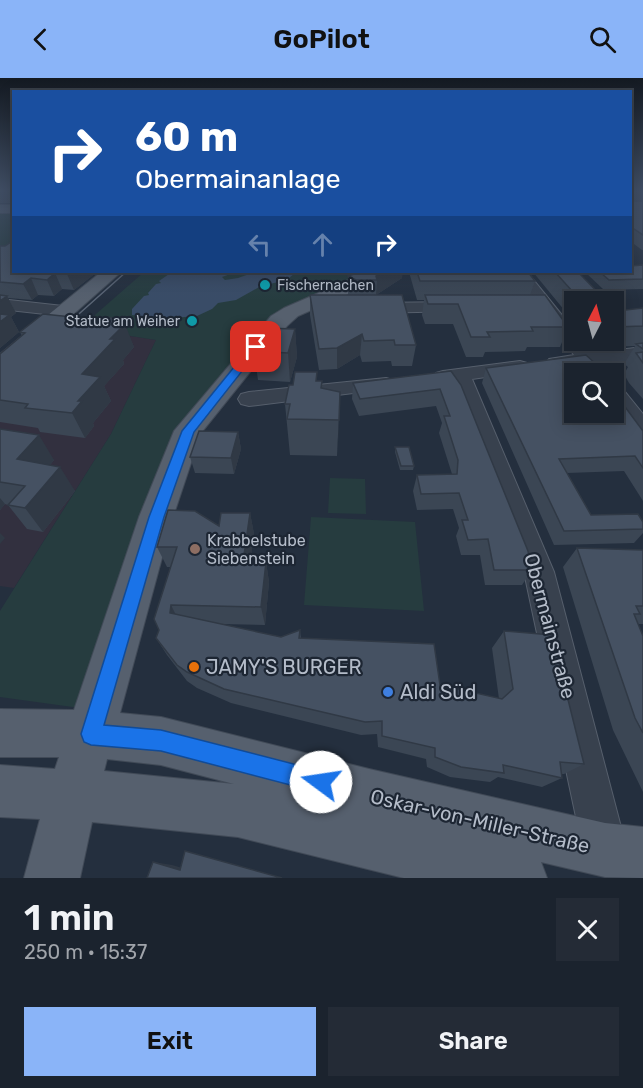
<!DOCTYPE html>
<html lang="en">
<head>
<meta charset="utf-8">
<style>
  :root { --surface:#1b232e; --page:#242b36; --text:#f1f3f6; --muted:#a0a4aa; --line:#39404a; --accent:#8ab4f8 }
  body { margin:0; font-family:Rubik,sans-serif; background:var(--page); color:var(--text); height:100vh; display:flex; flex-direction:column; font-size:22px; white-space:nowrap }
  * { box-sizing:border-box; margin:0 }
  p { font-size:20px; color:var(--muted) }
  .icon { flex:none; width:33px; height:33px; fill:none; stroke:currentColor; stroke-width:2; stroke-linecap:round; stroke-linejoin:round }
  .map { position:relative; height:800px; overflow:hidden }
  .drawer { display:flex; flex-direction:column; background:var(--surface); flex:1 }
  .drawer>* { flex:none }
  .top-card { position:absolute; left:12px; top:12px; width:620px; height:183px; border-radius:0px; box-shadow:0 3px 15px #0003,0 0 0 2px var(--line); background:#1a4fa0; color:#fff; overflow:hidden }
  .needle { width:39px; rotate:6deg }
  .controls { position:absolute; left:564px; top:213px; display:grid; gap:12px }
  .controls a { display:grid; place-items:center; width:60px; height:60px; border-radius:0px; background:var(--surface); box-shadow:0 3px 15px #0003,0 0 0 2px var(--line); font-size:30px }
  .pin { position:absolute; display:grid; place-items:center; width:51px; height:51px; color:#fff; margin:-26px; border-radius:12px; box-shadow:0 3px 9px #0006 }
  .me { position:absolute; width:66px; margin:-33px; rotate:284deg; stroke-linejoin:round; filter:drop-shadow(0 0 4px #0008) }
  .turn { display:flex; align-items:center; gap:21px; height:126px; padding:0 24px; font-size:27px }
  .turn .icon { width:78px; height:78px; stroke-width:2.5 }
  .turn b { display:block; font-size:42px; line-height:51px }
  .lanes { display:flex; align-items:center; height:57px; padding:0 24px; background:#0003; justify-content:center; gap:30px; direction:ltr }
  .lanes .off { opacity:.35 }
  .round { display:grid; place-items:center; flex:none; width:63px; height:63px; border-radius:0px; background:var(--page) }
  .summary { display:flex; align-items:center; justify-content:space-between; height:102px; padding:0 24px }
  h1 { font-size:36px; font-weight:600; line-height:45px }
  .action { display:flex; gap:12px; margin-top:auto; padding:12px 24px }
  .action a { flex:1; height:69px; border-radius:0px; background:var(--accent); color:#111; font-size:24px; font-weight:600; line-height:69px; text-align:center }
  .action a+a { background:var(--page); color:var(--text) }
  header { display:flex; justify-content:space-between; align-items:center; height:78px; padding:0 24px; background:var(--accent); color:#111; font-size:27px; font-weight:600 }
  .map>svg:first-child { display:block }
  .medical { fill:#32303f }
  .green { fill:#263c3f }
  .water { fill:#394c67 }
  .lines { fill:none; stroke-linecap:round; stroke-linejoin:round }
  .minor-casing { stroke:#565f6c; stroke-width:2 }
  .major-casing { stroke:#414a57; stroke-width:2 }
  .minor { fill:#38414e; fill-rule:evenodd }
  .major { fill:#56606e; fill-rule:evenodd }
  .tram { stroke:#5a6575; stroke-width:1.5 }
  .wall { fill:#3b4654 }
  .shaded-wall { fill:#303945 }
  .building { fill:#455162; stroke:#303945; stroke-width:1.5 }
  .route { fill:#1a73e8; stroke:#114b97; stroke-width:1.5 }
  .culture-dot { fill:#0f9aa8; stroke:#1d2633; stroke-width:2 }
  .education-dot { fill:#8d6e63; stroke:#1d2633; stroke-width:2 }
  .food-dot { fill:#e8710a; stroke:#1d2633; stroke-width:2 }
  .shop-dot { fill:#3f7fe0; stroke:#1d2633; stroke-width:2 }
  .labels { text-anchor:middle; dominant-baseline:central; stroke-width:4.5; stroke-linejoin:round; paint-order:stroke }
  .far-poi-label { font-size:14px; fill:#b4bcc9; stroke:#1d2633; text-anchor:start }
  .poi-label { font-size:16px; fill:#b4bcc9; stroke:#1d2633; text-anchor:start }
  .near-street-label { font-size:20px; fill:#b4bcc9; stroke:#1d2633 }
  .near-poi-label { font-size:20px; fill:#b4bcc9; stroke:#1d2633; text-anchor:start }
</style>
</head>
<body>
<header><svg class="icon" aria-label="back" viewBox="0 0 24 24"><path d="M15 5l-7 7 7 7"/></svg>GoPilot<svg class="icon" aria-label="search" viewBox="0 0 24 24"><circle cx="10" cy="10" r="6"/><path d="M15 15l6 6"/></svg></header>
<div class="map">
<svg width="643" height="800" viewBox="0 0 643 800">
  <rect width="100%" height="100%" fill="#242f3e"/>
  <path class="medical" d="M80,250L156,262L111,356L14,510L0,508V315Z"/>
  <path class="green" d="M0,135L13,136V179L0,178Z
    M144,194H367L285,232L179,347L168,369L80,630L0,619V533L111,356L156,262L80,250Z
    M330,400L365,401L366,436L328,435Z
    M311,439L415,444L424,533L304,527Z"/>
  <path class="water" d="M172,194H236L222,199L225,202L238,200L255,194H296L287,202L261,208L236,222L218,225L212,231L197,238L160,241L132,237V231L144,218L149,217L148,215L156,206L161,205L159,203Z"/>
  <g class="lines">
    <defs>
      <path id="minor" d="M513,194H527L574,252V262H583L593,275L643,269V281L601,286L605,291L601,296L588,295L582,288L556,291L549,289L546,285L549,281L574,277Z
        M0,221L63,228L69,229L72,233L69,237L63,238L0,231Z
        M457,224L465,229L463,233L371,235L365,234L363,230L365,226L371,225Z
        M520,283L527,285L530,289L527,293L472,301L554,494L627,772L621,788L605,794L589,788L583,772L524,494L453,304L436,303L433,299L436,295L443,293Z
        M386,300L393,302L396,306L393,310L249,328L241,326L238,321L241,316L249,314Z
        M614,307L621,309L643,336V359L635,356L614,328Z"/>
      <path id="major" d="M0,127H14V135H0Z
        M101,194H121L9,293L0,295V276Z
        M367,194H391L389,198L298,238L287,248L201,355L173,439L120,635L161,639L369,691L605,745L643,749V800L605,799L541,784L547,800H404L238,759L92,744L80,800H24L40,741L0,739V687L55,691L59,679H0V631L74,632L139,439L174,353L271,238L284,230ZM107,681L161,687L234,706L104,693Z"/>
    </defs>
    <use href="#minor" class="minor-casing"/>
    <use href="#major" class="major-casing"/>
    <use href="#minor" class="minor"/>
    <use href="#major" class="major"/>
    <path class="tram" d="M0,131H14
      M62,251L126,194"/>
  </g>
  <path class="wall" d="M0,110H14V125H0Z
    M630,110H643V172H642L630,163Z
    M0,168H5L97,194L74,212L62,211L54,218L38,217L32,222L8,220L16,235L11,239L19,254L0,270Z
    M643,187V211L604,212L585,194H630Z
    M409,194H528L535,203L530,217L568,249L560,269H527L525,273L485,274L483,279H466L453,246H425L422,237L424,222H417Z
    M533,194H578L607,224H574V244Z
    M348,198L402,200L376,217L416,267L412,288H392L391,283L362,284L360,277L337,291L319,292L310,237V217H348Z
    M614,230L617,233L643,230V321L629,305L624,296L628,289L624,286L635,268L605,269L601,265L590,264L589,262H614Z
    M121,241L134,269L123,282L124,286L104,308L111,323L93,345L94,348L85,360L40,354L38,350L0,344V276L22,258L20,254L101,242Z
    M295,251L297,279L290,304L258,302L254,273Z
    M486,290L597,293L643,353V423L624,393L567,395L591,437L643,444V455L634,465L554,467L482,305Z
    M451,293L532,492L522,507H485L480,477H461L456,458L459,450L453,431L417,432L413,413L417,397L452,396L439,355L442,345L436,328L359,338L352,321L353,305Z
    M317,303L322,310L340,314L337,378L290,377L285,326L293,307Z
    M0,351L54,382L50,387L75,413L43,454L27,451L8,427L5,426L0,432Z
    M238,354L241,371L234,396L195,395L190,379Z
    M395,369L414,388L413,392H400L395,374Z
    M250,435L254,456L250,484H266L269,504L265,547L220,546L281,559L300,552L301,560L440,607L499,621L492,570L504,553L584,686L564,696H561L562,700L542,709L498,699L490,704L450,699L427,689L426,681L378,669L377,656L361,657L231,625L197,610L187,603L167,577L156,560L159,552L171,489H167L157,469L219,448Z
    M577,470L643,472V546H638L643,558V714L613,652L563,489Z"/>
  <path class="shaded-wall" d="M14,115V123L10,116Z
    M70,194H97L74,212L67,196Z
    M383,194H403L402,200L376,217L377,202L376,198Z
    M55,195L62,211L54,218L47,202Z
    M31,200L38,217L32,222L23,206Z
    M7,218L16,235L11,239L19,254L0,270V223Z
    M121,241L123,248L125,246L134,269L123,282L124,286L104,308L111,323L93,345L94,348L85,360L72,335L78,323L82,296L110,261L117,245Z
    M295,251L297,279L290,304L288,275Z
    M362,256L360,277L337,291V270Z
    M340,314L339,350L337,378L339,342Z
    M238,354L241,371L234,396L231,380Z
    M39,357L54,382L34,406L17,381Z
    M60,389L75,413L43,454L25,430Z
    M0,420L5,426L0,432Z
    M250,435L254,456L248,504L243,484Z
    M0,455L5,460L0,466Z
    M266,484L269,504L265,547L261,529Z
    M171,527L180,545L170,535Z
    M153,784L172,787L196,794L180,792Z"/>
  <path class="building" d="M0,110H14V115L10,116L8,111H0Z
    M630,110H643V113L633,112V123H643V157L634,151H630Z
    M14,162V194H70L67,196L55,195L47,202L31,200L23,206L0,204V168H5Z
    M643,187V201L609,202L600,194H630V188Z
    M360,194H383L376,198L377,202H356L348,198Z
    M417,194H528L535,203H420Z
    M555,194H578L607,224H582Z
    M0,217L7,218L0,223Z
    M310,217H402L416,267H395L394,262L364,263L362,256L337,270L319,271Z
    M425,217H545L568,249H531L533,253L487,254L490,259H471L458,226H428Z
    M614,230L617,233L643,230V248L615,249L614,248Z
    M0,236L9,237L0,244Z
    M43,236L101,242L105,239L121,241L117,245L125,246L110,261H115L82,296L100,299L78,323H82L72,335L25,330L28,326L0,322V276L25,255L20,254Z
    M263,250L295,251L288,275L254,273Z
    M643,265V271L636,266Z
    M643,274V285L636,275Z
    M586,277L599,289L595,290L599,296H574V334H614V314L643,353V390L635,378L559,381L591,437L638,436L643,444V451L564,453L486,290Z
    M451,293L461,307L479,352L528,473L532,492H494L488,461L468,462L462,442H468L459,415L421,416L417,397L457,396L458,382L444,338H450L440,311L360,321L353,305Z
    M295,294H317L316,303H322L321,310L340,314L339,342L287,341L290,326H285L289,307H293Z
    M0,351L39,357L17,381L60,389L25,430L8,427L25,408L0,404Z
    M199,353L238,354L231,380L190,379Z
    M395,369H409L414,388H401Z
    M168,432L195,433L219,448L221,435H250L243,484H266L261,529L171,527L170,535L281,559L300,552L299,560L434,566L440,607L502,621L513,611L504,553L552,557L584,686L560,684L562,700L503,687L504,695L461,689L435,679V670L382,658V643L365,644L224,611L187,594L177,587L156,560L159,552L154,541L177,469H157Z
    M577,470L643,472V528H636L640,536H634L643,558V655L635,640Z
    M185,773L282,800H147L153,784L180,792Z"/>
  <linearGradient id="sky" x2="0" y2="1"><stop stop-color="#141a22"/><stop offset="0.5" stop-color="#3f4d63"/><stop offset="1" stop-color="#3f4d63" stop-opacity="0"/></linearGradient>
  <rect width="643" height="222" fill="url(#sky)"/>
  <path class="route" d="M252,267L261,269L194,354L164,439L104,647L161,652L321,693L328,697L332,704L328,712L321,715L161,673L91,667L84,664L81,656L149,439L182,353Z"/>
  <g class="culture-dot">
    <circle cx="265" cy="207" r="6"/>
    <circle cx="192" cy="243" r="6"/>
  </g>
  <circle class="education-dot" cx="195" cy="471" r="6"/>
  <circle class="food-dot" cx="194" cy="589" r="6"/>
  <circle class="shop-dot" cx="388" cy="614" r="6"/>
  <g class="labels">
    <g class="far-poi-label">
      <text x="277" y="207">Fischernachen</text>
      <text x="180" y="243" text-anchor="end">Statue am Weiher</text>
    </g>
    <g class="poi-label">
      <text x="207" y="462">Krabbelstube<tspan x="207" dy="18">Siebenstein</tspan></text>
    </g>
    <g class="near-street-label">
      <text transform="translate(550 548) rotate(75)">Obermainstraße</text>
      <text transform="translate(480 743) rotate(13)">Oskar-von-Miller-Straße</text>
    </g>
    <g class="near-poi-label">
      <text x="206" y="589">JAMY'S BURGER</text>
      <text x="400" y="614">Aldi Süd</text>
    </g>
  </g>
</svg>
<div class="controls">
<a><svg class="needle" viewBox="-14 -14 28 28"><path d="M0-13l5 13h-10z" fill="#e53935"/><path d="M0 13l5-13h-10z" fill="#a0a4aa"/></svg></a>
<a><svg class="icon" aria-label="search" viewBox="0 0 24 24"><circle cx="10" cy="10" r="6"/><path d="M15 15l6 6"/></svg></a>
</div>
<div class="pin" style="left:256px;top:269px;background:#d93025"><svg class="icon" aria-label="arrive" viewBox="0 0 24 24"><path d="M6 21V4h12l-3 4 3 4H6"/></svg></div>
<svg class="me" style="left:321px;top:704px" viewBox="-20 -20 40 40"><circle r="19" fill="#fff"/><path d="M0-13L10 11 0 6-10 11z" fill="#1a73e8"/></svg>
<div class="top-card">
<div class="turn"><svg class="icon" aria-label="right" viewBox="0 0 24 24"><path d="M7 20v-9h11M14 6l5 5-5 5"/></svg><div><b>60 m</b>Obermainanlage</div></div>
<div class="lanes"><svg class="icon off" aria-label="left" viewBox="0 0 24 24"><path d="M17 20v-9H6M10 6l-5 5 5 5"/></svg><svg class="icon off" aria-label="ahead" viewBox="0 0 24 24"><path d="M12 20V5M6 11l6-6 6 6"/></svg><svg class="icon" aria-label="right" viewBox="0 0 24 24"><path d="M7 20v-9h11M14 6l5 5-5 5"/></svg></div>
</div>
</div>
<section class="drawer">
<div class="summary"><div><h1>1 min</h1><p>250 m · 15:37</p></div><a class="round"><svg class="icon" aria-label="close" viewBox="0 0 24 24"><path d="M6 6l12 12M18 6L6 18"/></svg></a></div>
<div class="action"><a>Exit</a><a>Share</a></div>
</section>
</body>
</html>
